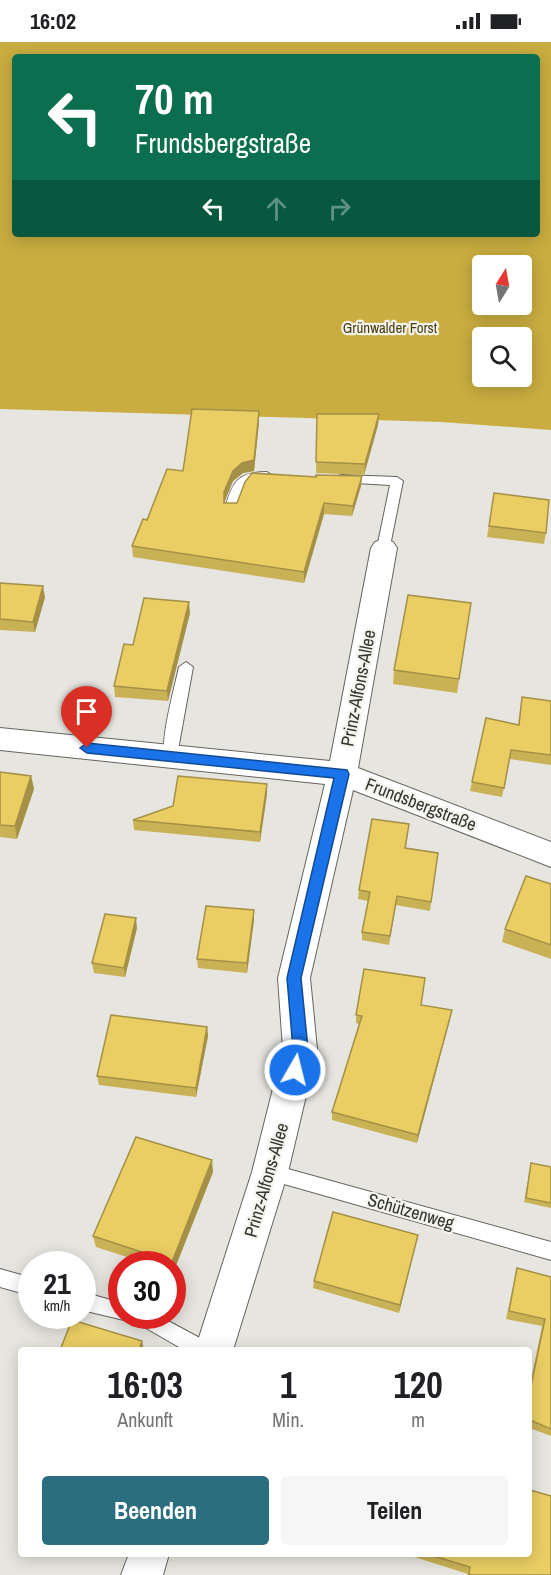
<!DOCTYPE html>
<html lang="de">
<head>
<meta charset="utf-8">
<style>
  :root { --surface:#fff; --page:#f6f6f6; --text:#202124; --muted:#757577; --accent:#2a6e7f }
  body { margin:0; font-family:"Archivo Narrow",sans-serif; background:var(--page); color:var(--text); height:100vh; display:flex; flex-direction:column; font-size:22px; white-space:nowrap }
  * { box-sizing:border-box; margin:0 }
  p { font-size:20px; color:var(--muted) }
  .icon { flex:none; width:33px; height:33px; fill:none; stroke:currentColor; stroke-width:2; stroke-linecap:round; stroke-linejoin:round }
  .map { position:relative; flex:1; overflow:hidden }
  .drawer { position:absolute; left:18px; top:1305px; width:514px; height:210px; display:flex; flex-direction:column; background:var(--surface); border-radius:6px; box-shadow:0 3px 15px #0003 }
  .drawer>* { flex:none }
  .top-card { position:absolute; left:12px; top:12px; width:528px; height:183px; border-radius:6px; box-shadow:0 3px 15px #0003; background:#0b6e4f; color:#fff; overflow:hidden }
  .needle { width:39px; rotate:11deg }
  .controls { position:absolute; left:472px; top:213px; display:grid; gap:12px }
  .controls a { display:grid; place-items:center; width:60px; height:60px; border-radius:6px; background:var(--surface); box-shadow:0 3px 15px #0003; font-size:30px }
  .speed { position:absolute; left:18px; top:1209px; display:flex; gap:12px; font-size:30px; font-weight:700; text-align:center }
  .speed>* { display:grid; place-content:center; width:78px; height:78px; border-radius:50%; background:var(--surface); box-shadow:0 3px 15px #0003; line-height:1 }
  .speed small { font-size:15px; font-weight:400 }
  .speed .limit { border:9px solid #d22; background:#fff; color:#111 }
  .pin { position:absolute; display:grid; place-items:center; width:51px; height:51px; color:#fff; margin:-62px -26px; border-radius:50% 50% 50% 0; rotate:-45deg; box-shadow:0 0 6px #0007 }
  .pin .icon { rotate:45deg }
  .me { position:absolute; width:66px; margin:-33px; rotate:8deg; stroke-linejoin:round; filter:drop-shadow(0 0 4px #0008) }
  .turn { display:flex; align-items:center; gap:21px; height:126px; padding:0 24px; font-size:27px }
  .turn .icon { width:78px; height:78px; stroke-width:2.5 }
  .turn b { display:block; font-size:42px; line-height:51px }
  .lanes { display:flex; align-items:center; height:57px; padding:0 24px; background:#0003; justify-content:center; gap:30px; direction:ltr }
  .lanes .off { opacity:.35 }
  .eta { display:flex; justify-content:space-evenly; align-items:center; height:102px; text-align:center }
  .eta b { font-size:36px; font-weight:700; line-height:42px }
  .button { display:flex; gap:12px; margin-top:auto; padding:12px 24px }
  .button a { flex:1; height:69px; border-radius:6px; background:var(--accent); color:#fff; font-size:24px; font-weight:700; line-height:69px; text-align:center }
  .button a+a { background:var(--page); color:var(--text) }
  .status { display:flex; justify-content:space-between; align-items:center; height:42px; padding:0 30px; background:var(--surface); direction:ltr }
  .status svg { height:16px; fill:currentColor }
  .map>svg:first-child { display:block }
  .forest { fill:#c9ad41; fill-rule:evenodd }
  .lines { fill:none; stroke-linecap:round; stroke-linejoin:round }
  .lane-casing { stroke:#65645e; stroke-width:2 }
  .street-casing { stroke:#65645e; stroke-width:2 }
  .lane { fill:#fff; fill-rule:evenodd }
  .street { fill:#fff; fill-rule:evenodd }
  .wall { fill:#c9b156 }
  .shaded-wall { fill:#a49046 }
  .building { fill:#eace64; stroke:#a49046; stroke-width:1.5 }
  .route { fill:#1a73e8; stroke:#114b97; stroke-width:1.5 }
  .labels { text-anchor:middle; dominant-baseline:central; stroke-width:4.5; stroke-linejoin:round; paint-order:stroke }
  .far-park-label { font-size:15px; fill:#493e11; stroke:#f4f3ec }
  .street-label { font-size:18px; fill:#343431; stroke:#f4f3ec }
</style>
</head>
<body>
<div class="status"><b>16:02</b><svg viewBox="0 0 49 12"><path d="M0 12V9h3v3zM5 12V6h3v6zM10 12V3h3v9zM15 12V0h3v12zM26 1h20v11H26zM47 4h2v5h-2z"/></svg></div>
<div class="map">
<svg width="551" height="1533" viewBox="0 0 551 1533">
  <rect width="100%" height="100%" fill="#e7e5df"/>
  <path class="forest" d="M0,0H551V388L441,380L0,367ZM15,15H537V192H15ZM483,224H522V262H483ZM483,296H522V334H483Z"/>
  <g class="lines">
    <defs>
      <path id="lane" d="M267,430L273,434L271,437L253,439L245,444L236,470H226L225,467C232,440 238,430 267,430Z
        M342,433L397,435L403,439L389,509H379L377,506L390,443L338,440L336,437L338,434Z
        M186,620L193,625L176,719H166C158,704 175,644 179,625Z
        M270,1122L551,1200V1218L270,1138L264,1136L261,1130L264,1124Z
        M0,1227L32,1236V1254L0,1245Z
        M82,1250L122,1261V1274H159L209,1301L211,1308H184L146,1286L132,1283L124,1278L82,1268Z"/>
      <path id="street" d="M384,497L393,500L397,506L358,726L551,800V825L353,748L310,936L317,1007L288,1130L233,1308H195L252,1130L283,1007L278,936L325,742L0,708V686L330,719L371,506L375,500Z
        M129,1512H169L163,1533H121Z"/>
    </defs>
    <use href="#lane" class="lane-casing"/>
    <use href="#street" class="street-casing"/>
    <use href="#lane" class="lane"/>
    <use href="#street" class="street"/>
  </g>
  <path class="wall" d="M317,372H379L378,383L364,433L316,431Z
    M259,380L254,429L243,431L233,439L224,461H237L316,435L362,434L361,444L352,474L324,472L304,541L133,515L132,504L147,478Z
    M494,451L546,491L544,502L487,495Z
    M0,541L45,555L35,590L0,588Z
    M190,571L168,659L115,655L114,644L133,603Z
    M469,575L457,651L393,642L394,628Z
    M522,655L551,659V723L510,717L502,755L470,749L472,740L518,683Z
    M0,730L31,734L34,747L17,797L0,795Z
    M267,742V752L260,800L134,788L133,778Z
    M408,791L406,806L438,811L430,869L396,863L389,903L362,898V890L368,859L358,857L359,848Z
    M551,842V917L502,900L505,887Z
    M254,868V878L247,931L198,926L197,917Z
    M137,886L125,935L94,931L92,921Z
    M421,963L452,968L450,977L417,1101L332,1078V1070L359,982L356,981V973Z
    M207,985L208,994L196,1055L99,1043L97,1034Z
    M531,1121L551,1125V1166L524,1160Z
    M213,1130L173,1231H172V1222H149L96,1205L93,1194Z
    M416,1201L399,1271L313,1246L314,1239Z
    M517,1226L551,1235V1394L530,1386V1343L542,1284L506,1277Z
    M405,1512H530L551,1533H467L468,1532Z"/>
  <path class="shaded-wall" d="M259,369V380L254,429L243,431L233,439L224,461V450Z
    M379,372L378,383L364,433L365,422Z
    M362,434L361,444L352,474L353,464Z
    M324,461V472L304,541V530Z
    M43,544L45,555L35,590L33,580Z
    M189,560L190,571L168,659L167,649Z
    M31,734L34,747L17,797L15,784Z
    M267,742V752L260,800V790Z
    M254,868V878L247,931V921Z
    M136,876L137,886L125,935L124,926Z
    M452,968L450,977L417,1101L418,1093Z
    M207,985L208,994L196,1055V1046Z
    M212,1118L213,1130L173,1231L172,1220Z
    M418,1193L416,1201L399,1271L400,1263Z
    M142,1299L144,1308H139Z"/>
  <path class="building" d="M192,367L259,369L254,418L242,421L233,429L224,450V461H237L245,440L252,431L316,435V433L362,434L353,464L324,461L304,530L132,504L143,477L147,478L167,427L183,429Z
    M317,372H379L365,422L316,420Z
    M494,451L549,458L546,491L489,484Z
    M0,541L43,544L33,580L0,577Z
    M408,553L471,561L459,637L394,628Z
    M144,556L189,560L167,649L114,644L124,602L133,603Z
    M522,655L551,659V713L511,708L504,746L472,740L486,676L519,683Z
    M0,730L31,734L15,784L0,783Z
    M178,734L267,742L260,790L133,778L173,764Z
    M372,777L409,782L405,806L438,811L431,860L397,854L390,894L362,890L370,850L359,848Z
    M526,834L551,842V903L505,887Z
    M206,864L254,868L247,921L197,917Z
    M105,872L136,876L124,926L92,921Z
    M364,927L425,936L421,963L452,968L418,1093L332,1070L362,974L356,973Z
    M111,973L207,985L196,1046L97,1034Z
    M136,1095L212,1118L172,1220L93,1194Z
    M531,1121L551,1125V1161L526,1156Z
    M333,1170L418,1193L400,1263L314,1239Z
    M517,1226L551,1235V1387L530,1378V1348L545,1277L509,1269Z
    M72,1278L142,1299L139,1308H60Z
    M530,1448L551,1454V1533H472L469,1532L470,1525L427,1512H530Z"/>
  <path class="route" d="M87,701L347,728L349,732L301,936L308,1007L301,1033L295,1035L290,1033L288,1028L293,1007L287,936L334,736L87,711L80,706Z"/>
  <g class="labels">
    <g class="far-park-label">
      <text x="390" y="285">Grünwalder Forst</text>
    </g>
    <g class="street-label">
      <text transform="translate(358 646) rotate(-79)">Prinz-Alfons-Allee</text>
      <text transform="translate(421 762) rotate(21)">Frundsbergstraße</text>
      <text transform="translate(266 1138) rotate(-74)">Prinz-Alfons-Allee</text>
      <text transform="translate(411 1169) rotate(16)">Schützenweg</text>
    </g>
  </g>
</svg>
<div class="controls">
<a><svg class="needle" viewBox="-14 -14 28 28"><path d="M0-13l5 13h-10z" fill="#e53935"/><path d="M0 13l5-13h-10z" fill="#757577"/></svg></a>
<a><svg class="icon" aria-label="search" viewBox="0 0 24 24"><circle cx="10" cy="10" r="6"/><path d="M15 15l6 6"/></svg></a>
</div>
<div class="speed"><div>21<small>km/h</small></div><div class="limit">30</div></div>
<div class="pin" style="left:87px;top:706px;background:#d93025"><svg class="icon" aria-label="arrive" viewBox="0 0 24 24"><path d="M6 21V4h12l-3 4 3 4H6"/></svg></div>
<svg class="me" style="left:295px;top:1028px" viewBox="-20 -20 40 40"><circle r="17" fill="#1a73e8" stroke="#fff" stroke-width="3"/><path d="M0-11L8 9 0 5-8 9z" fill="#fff"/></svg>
<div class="top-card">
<div class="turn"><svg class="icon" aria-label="left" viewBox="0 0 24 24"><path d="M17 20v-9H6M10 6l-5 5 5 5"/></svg><div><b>70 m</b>Frundsbergstraße</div></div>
<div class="lanes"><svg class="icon" aria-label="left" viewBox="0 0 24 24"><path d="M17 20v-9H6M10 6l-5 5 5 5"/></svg><svg class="icon off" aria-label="ahead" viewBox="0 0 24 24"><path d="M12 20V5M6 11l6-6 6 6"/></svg><svg class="icon off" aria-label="right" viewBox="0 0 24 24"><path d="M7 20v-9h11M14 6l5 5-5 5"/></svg></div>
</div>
<section class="drawer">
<div class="eta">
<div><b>16:03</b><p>Ankunft</p></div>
<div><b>1</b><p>Min.</p></div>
<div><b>120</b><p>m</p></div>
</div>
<div class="button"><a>Beenden</a><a>Teilen</a></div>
</section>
</div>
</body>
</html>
